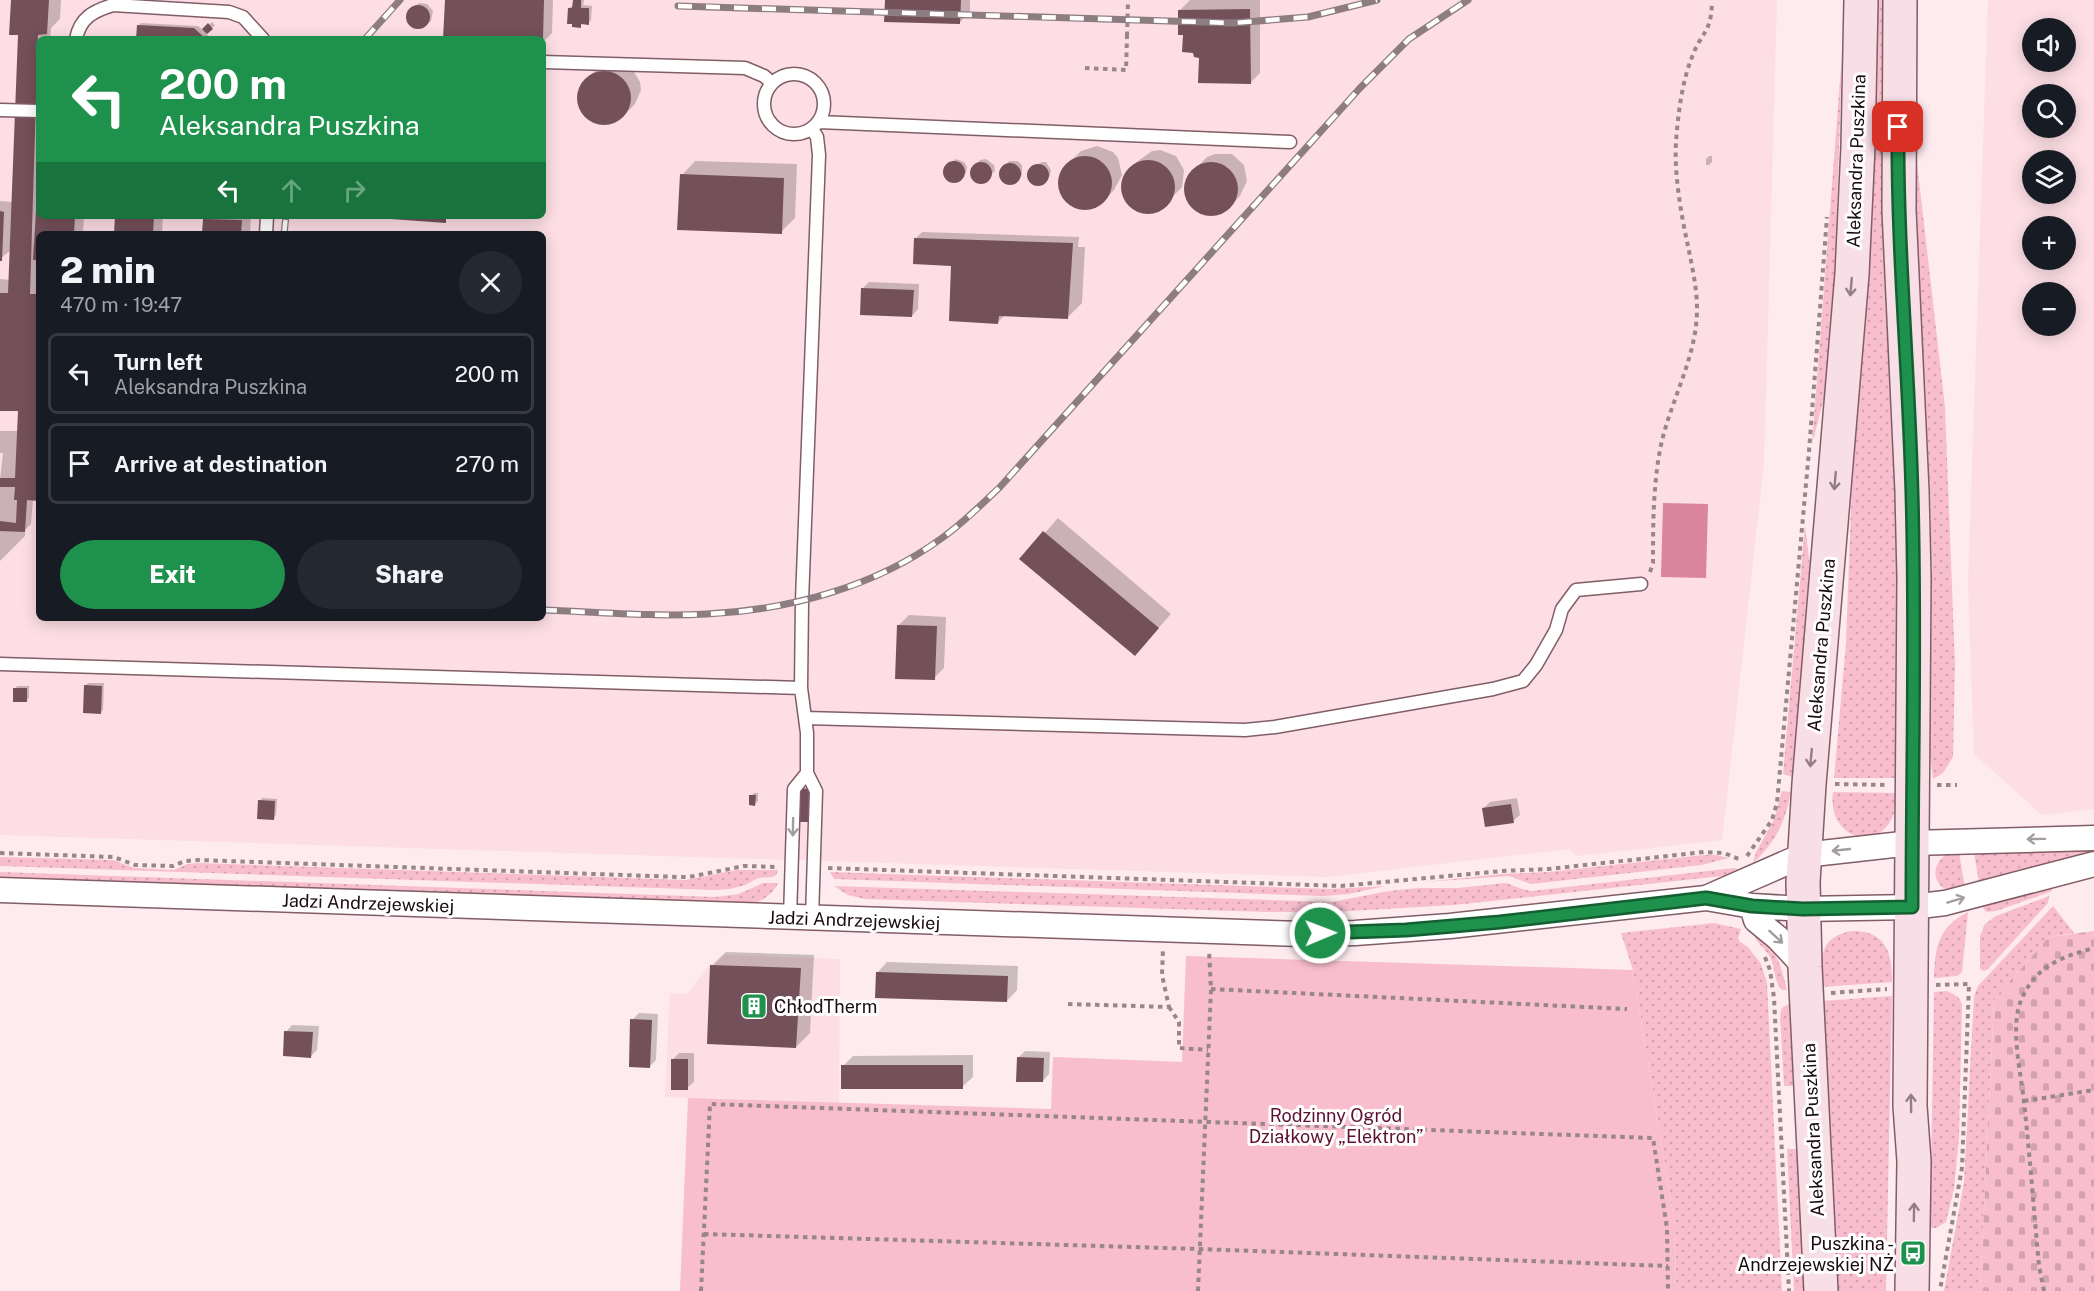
<!DOCTYPE html>
<html lang="en">
<head>
<meta charset="utf-8">
<style>
  :root { --surface:#171b24; --page:#242831; --text:#f1f3f6; --muted:#9ea1a6; --line:#363941; --accent:#1e924c }
  body { margin:0; font-family:"Public Sans",sans-serif; background:var(--page); color:var(--text); height:100vh; display:flex; flex-direction:column; font-size:22px; white-space:nowrap }
  * { box-sizing:border-box; margin:0 }
  p { font-size:20px; color:var(--muted) }
  .icon { flex:none; width:33px; height:33px; fill:none; stroke:currentColor; stroke-width:2; stroke-linecap:round; stroke-linejoin:round }
  .map { position:relative; flex:1; overflow:hidden }
  .sheet { position:absolute; left:36px; top:231px; width:510px; height:390px; display:flex; flex-direction:column; background:var(--surface); border-radius:9px; box-shadow:0 3px 15px #0003 }
  .sheet>* { flex:none }
  .top-card { position:absolute; left:36px; top:36px; width:510px; height:183px; border-radius:9px; box-shadow:0 3px 15px #0003; background:#1e924c; color:#fff; overflow:hidden }
  .tools { position:absolute; left:2022px; top:18px; display:grid; gap:12px }
  .tools a { display:grid; place-items:center; width:54px; height:54px; border-radius:50%; background:var(--surface); box-shadow:0 3px 15px #0003; font-size:30px }
  .pin { position:absolute; display:grid; place-items:center; width:51px; height:51px; color:#fff; margin:-26px; border-radius:12px; box-shadow:0 3px 9px #0006 }
  .me { position:absolute; width:66px; margin:-33px; rotate:89deg; stroke-linejoin:round; filter:drop-shadow(0 0 4px #0008) }
  .turn { display:flex; align-items:center; gap:21px; height:126px; padding:0 24px; font-size:27px }
  .turn .icon { width:78px; height:78px; stroke-width:2.5 }
  .turn b { display:block; font-size:42px; line-height:51px }
  .lanes { display:flex; align-items:center; height:57px; padding:0 24px; background:#0003; justify-content:center; gap:30px; direction:ltr }
  .lanes .off { opacity:.35 }
  .round { display:grid; place-items:center; flex:none; width:63px; height:63px; border-radius:32px; background:var(--page) }
  .summary { display:flex; align-items:center; justify-content:space-between; height:102px; padding:0 24px }
  h1 { font-size:36px; font-weight:800; line-height:45px }
  .primary-button { display:flex; gap:12px; margin-top:auto; padding:12px 24px }
  .primary-button a { flex:1; height:69px; border-radius:36px; background:var(--accent); color:#fff; font-size:24px; font-weight:800; line-height:69px; text-align:center }
  .primary-button a+a { background:var(--page); color:var(--text) }
  ul { padding:0; list-style:none }
  li { display:flex; align-items:center; gap:18px; height:81px; margin:0 12px 9px; padding:0 12px; border:3px solid var(--line); border-radius:9px }
  li div { flex:1 }
  li b { display:block; font-size:22px }
  li em { font-style:normal }
  .map>svg:first-child { display:block }
  .built { fill:#fddee5; fill-rule:evenodd }
  .grass { fill:url(#grass-dots) }
  .cemetery { fill:url(#cemetery-stones) }
  .garden { fill:#f8becd }
  .water { fill:#da849d }
  .shadow { fill:#0003 }
  .building { fill:#74505a }
  .lines { fill:none; stroke-linecap:round; stroke-linejoin:round }
  .lane-casing { stroke:#815d66; stroke-width:15 }
  .street-casing { stroke:#815d66; stroke-width:27 }
  .secondary-casing { stroke:#815d66; stroke-width:36 }
  .path { stroke:#97868a; stroke-width:4; stroke-dasharray:4.5 4.5; stroke-linecap:butt }
  .lane { stroke:#fff; stroke-width:12 }
  .street { stroke:#fff; stroke-width:24 }
  .secondary { stroke:#f8dee6; stroke-width:33 }
  .rail-casing { stroke:#8d7d81; stroke-width:7 }
  .rail { stroke:#fefefe; stroke-width:4.5; stroke-dasharray:14; stroke-linecap:butt }
  .path-bridge { stroke:#97868a; stroke-width:4; stroke-dasharray:4.5 4.5; stroke-linecap:butt }
  .oneway { stroke:#947f85 }
  .oneway2 { stroke:#a39d9f }
  .route-casing { stroke:#145f31; stroke-width:15 }
  .route { stroke:#1e924c; stroke-width:10 }
  .labels { text-anchor:middle; dominant-baseline:central; stroke-width:6; stroke-linejoin:round; paint-order:stroke }
  .street-label { font-size:18px; fill:#190b0f; stroke:#fefefe }
  .poi-label { font-size:18px; fill:#190b0f; stroke:#fefefe; text-anchor:start }
  .park-label { font-size:18px; fill:#5d102f; stroke:#fefefe }
</style>
</head>
<body>
<div class="map">
<svg width="2094" height="1291" viewBox="0 0 2094 1291">
  <defs>
    <pattern id="grass-dots" width="8" height="8" patternUnits="userSpaceOnUse" patternTransform="scale(1.5)"><rect width="8" height="8" fill="#f8becd"/><path d="M2 2h.1M6 6h.1" fill="none" stroke="#d4a2af" stroke-width="1.8" stroke-linecap="round"/></pattern>
    <pattern id="cemetery-stones" width="16" height="16" patternUnits="userSpaceOnUse" patternTransform="scale(1.5)"><rect width="16" height="16" fill="#f8becd"/><path d="M2 7V4a2 2 0 0 1 4 0v3zM10 15v-3a2 2 0 0 1 4 0v3z" fill="#d4a2af"/></pattern>
  </defs>
  <rect width="100%" height="100%" fill="#fdebef"/>
  <path class="built" d="M0,0H1777L1764,463L1722,840L1576,856L1570,849L1327,877L0,835ZM39,39H543V216H39ZM39,234H543V618H39Z
    M1988,0H2094V809L2042,815L1974,754L1968,583ZM2032,28H2066V62H2032ZM2032,94H2066V128H2032ZM2032,160H2066V194H2032ZM2032,226H2066V260H2032ZM2032,292H2066V326H2032Z
    M722,955L840,959L839,1103L665,1097L670,993L687,994L710,965Z"/>
  <path class="grass" d="M1876,0H1884L1882,150L1897,493L1898,578L1896,778H1834L1846,643L1852,483L1869,278L1874,149Z
    M1842,55L1835,273L1826,391L1812,444Z
    M1916,154L1945,407L1955,665L1953,757L1943,773L1933,779L1929,749L1932,578L1930,492L1918,262Z
    M1805,525L1810,566L1792,777L1783,774Z
    M1782,791L1791,792C1786,820 1775,844 1753,863L1756,852L1774,820Z
    M1833,792L1895,793C1895,800 1896,809 1893,816C1878,853 1827,839 1833,792Z
    M2094,849V853L1979,883L1974,852Z
    M1959,853L1965,887L1949,890L1943,888C1931,877 1934,863 1947,854Z
    M1704,855H1716L1729,858L1701,865L1531,884L1509,876L1424,882L1502,874L1549,872Z
    M0,857L113,860L134,868L174,870L187,864L199,863L686,880L737,870H778L776,875L772,877L758,878L745,885L730,889L714,890L0,866Z
    M1734,868L1741,870L1731,875L1454,905L1333,912H1266L865,899L848,895L834,886L1332,902L1389,891L1419,888H1458L1506,883L1522,889L1531,891Z
    M0,872L716,897L739,894L763,883H778C771,897 760,903 745,904L0,878Z
    M830,872L1330,889L1385,886L1349,894L1324,896L834,879Z
    M2051,887L2052,891L1996,911L1986,912L1982,906Z
    M2049,896L2048,903L1988,969L1984,971L1980,969V936L1985,924L1996,916Z
    M2053,906L2074,933L2049,937L1996,997L1994,1002L1980,1291H1944L1964,1182L1974,996L1978,986Z
    M1968,912L1962,972L1957,976L1934,978C1935,946 1938,928 1968,912Z
    M1714,923L1741,929L1738,938L1740,942L1748,947L1761,964L1767,983L1782,1291H1676L1675,1226L1633,970L1621,933Z
    M1852,931C1885,930 1893,953 1892,982L1821,987C1821,959 1818,937 1852,931Z
    M1753,932C1777,951 1780,961 1787,990H1782C1774,982 1775,967 1770,957C1765,948 1755,942 1753,932Z
    M1947,991L1958,997L1962,1004L1959,1137L1954,1189L1946,1222L1936,1228H1930L1934,992Z
    M1892,996L1886,1291H1838L1822,1001Z
    M1789,1004L1793,1086H1784L1780,1015L1782,1008Z
    M1787,1149H1797L1804,1291H1794Z"/>
  <path class="cemetery" d="M2094,931V1291H1980L1994,1002L1996,997L2049,937Z"/>
  <path class="garden" d="M1186,956L1633,970L1675,1226L1676,1291H680L688,1098L1051,1109L1053,1057L1182,1062Z"/>
  <path class="water" d="M1663,503L1708,504L1706,578L1661,577Z"/>
  <path class="shadow" d="M13,0H61L60,19L51,28L50,39H39V216H84L83,234H39V499H33L31,524L25,530V536L0,561V480L3,453H0V431H19L20,410L0,409V279L10,280L11,250L0,259V201L13,202L19,34Z
    M446,0H553L552,33L543,42V39H445Z
    M574,0H584L583,5L592,6L591,20L588,23H583L580,26L569,8L574,5Z
    M887,0H970V12L960,22Z
    M1190,0H1260V73L1250,83L1201,56L1184,34L1180,10Z
    M419,3L427,4L433,11L431,21L420,28L412,27L408,19V13Z
    M212,22L215,25L206,33L209,37H225V39H138V26L141,23L198,26L203,30Z
    M599,67H631L640,82L641,90L635,104L624,115L612,123L604,124L590,120L580,109L578,101L582,84Z
    M1097,146L1113,152L1118,158L1122,175L1114,190L1104,201L1088,208H1080L1066,199L1060,184L1064,168L1081,151Z
    M1160,150L1176,156L1184,170L1182,187L1160,210L1152,212L1135,209L1124,196V179L1127,172L1138,161L1152,151Z
    M1215,154H1232L1244,165L1247,181L1240,196L1230,207L1214,214H1206L1192,206L1185,190L1190,174L1207,157Z
    M1709,156H1712V162L1709,165H1706V159Z
    M956,159L964,162L967,167L966,173L957,181L947,180L944,174L947,165Z
    M986,159L994,165L995,171L984,182H978L973,178L972,169L980,160Z
    M695,161L797,164L795,218L781,232L682,175Z
    M1009,161H1018L1022,165V175L1013,183H1007L1001,179L1000,173Z
    M1042,162H1046L1051,170L1050,176L1041,184L1031,182L1028,177L1031,168Z
    M117,216H163L162,234H116Z
    M207,216H251L250,234H203L204,219Z
    M922,232L1079,237L1078,247H1085L1082,303L1068,317L1005,315L998,322L953,264L915,239Z
    M869,282L919,284L918,309L912,316L863,288Z
    M1058,518L1171,614L1135,654L1022,559Z
    M909,615L946,617L944,668L934,678L898,626Z
    M88,683H104L103,710L101,712L85,686Z
    M17,686H29V698L26,701L15,689Z
    M754,793H758V801L755,804L751,796Z
    M262,798L277,799L276,815L274,818L260,801Z
    M1517,798L1520,815L1513,821L1483,809L1490,802Z
    M726,952L814,955L810,1033L796,1047L712,966Z
    M887,962L1018,966L1017,990L1007,1001L877,973Z
    M639,1013L658,1014L656,1060L650,1066L632,1020Z
    M292,1025L319,1026L317,1050L311,1056L286,1032Z
    M1025,1051L1050,1052L1049,1074L1043,1081L1018,1058Z
    M679,1053H694V1082L687,1088L672,1060Z
    M973,1055V1077L962,1087L843,1066L853,1056Z"/>
  <path class="building" d="M11,0H49L47,34L38,35L30,294H39V501L27,500L25,532L0,531V521L16,523L17,500H14L15,487H0V478H15L18,411H0V293H8L18,35H9Z
    M445,0H544L543,39H443Z
    M573,0H581V8H589V25L581,24V28L572,27V24H567L568,8H572Z
    M885,0H961L960,24L884,22Z
    M406 17a12 12 0 1 1 24 0a12 12 0 1 1-24 0Z
    M1250,9L1251,84L1198,83L1199,58L1194,57L1193,53L1182,52L1183,35H1178V10Z
    M208,23L213,29L207,34L202,29Z
    M137,25L194,28L206,39H136Z
    M577 98a27 27 0 1 1 54 0a27 27 0 1 1-54 0Z
    M1058 183a27 27 0 1 1 54 0a27 27 0 1 1-54 0Z
    M1121 187a27 27 0 1 1 54 0a27 27 0 1 1-54 0Z
    M943 172a11 11 0 1 1 22 0a11 11 0 1 1-22 0Z
    M970 173a11 11 0 1 1 22 0a11 11 0 1 1-22 0Z
    M1184 189a27 27 0 1 1 54 0a27 27 0 1 1-54 0Z
    M999 174a11 11 0 1 1 22 0a11 11 0 1 1-22 0Z
    M1027 175a11 11 0 1 1 22 0a11 11 0 1 1-22 0Z
    M680,174L784,178L782,234L677,230Z
    M0,211L4,212L2,261H0Z
    M36,211H39V216H75L74,234H39V260H33Z
    M115,216H154L153,234H114Z
    M377,216H446V223L377,218Z
    M203,219L242,220L241,234H202Z
    M914,238L1073,243L1068,319L999,316L998,324L949,321L951,266L913,264Z
    M861,288L914,290L912,317L860,315Z
    M1043,531L1159,628L1135,656L1019,559Z
    M897,625L937,626L935,680L895,679Z
    M84,685L102,686L101,714L83,713Z
    M13,688H27V702H13Z
    M798,788L811,789L810,822H797Z
    M749,795H756L755,806L749,805Z
    M258,800L275,801L274,820L257,819Z
    M1511,804L1514,823L1485,827L1482,808Z
    M710,965L801,968L796,1048L707,1044Z
    M876,972L1008,976L1007,1002L875,998Z
    M630,1019L652,1020L650,1068L629,1067Z
    M284,1031L313,1032L311,1058L283,1056Z
    M1017,1057L1044,1058L1043,1082H1016Z
    M671,1059H688V1090H671Z
    M841,1065H963V1089H841Z"/>
  <g class="lines">
    <defs>
      <path id="lane" d="M76,39C80,18 93,11 113,5L229,12L243,17L263,39
        M543,62L745,68L764,76L772,83
        M764 104a30 30 0 1 1 60 0a30 30 0 1 1-60 0Z
        M0,110L39,111
        M819,122L1290,142
        M266,234L267,216
        M0,664L801,688L802,601L819,155L817,137L812,129
        M801,688L807,733V773L816,791L812,918
        M805,718L1245,730L1275,727L1493,689L1523,681L1536,665L1556,630L1562,609L1576,590L1641,584
        M790,918L794,789L807,773"/>
      <path id="street" d="M0,890L1302,934L1355,933L1450,926L1706,898L1752,906L1803,909L1912,907L1945,903L2094,864
        M1706,898L1804,855L1911,843L2094,838
        M1752,906L1756,920L1778,938L1805,967"/>
      <path id="secondary" d="M1900,0L1899,210L1912,491L1914,578L1910,1106L1914,1161L1912,1291
        M1821,1291L1805,967L1803,882L1809,784L1852,274L1858,147L1861,0"/>
    </defs>
    <use href="#lane" class="lane-casing"/>
    <use href="#street" class="street-casing"/>
    <use href="#secondary" class="secondary-casing"/>
    <path class="path" d="M1085,68L1126,70L1127,36
      M1650,572L1653,563C1653,524 1653,484 1661,445C1671,399 1697,357 1697,309C1697,288 1692,266 1688,246C1681,214 1674,174 1676,142C1678,114 1682,82 1692,57C1701,32 1711,34 1712,3
      M1835,784L1887,785
      M1937,785H1957
      M0,853L114,857L135,865L173,866L185,861L199,860L679,877H689L744,866L778,867
      M1747,856L1772,820L1777,803L1809,451L1827,217
      M828,868L1341,886L1502,871L1549,869L1704,852L1724,853L1741,860
      M1765,957L1770,970L1774,998L1789,1291
      M1936,985L1969,984L1962,1168L1940,1290
      M1211,989L1627,1009
      M1831,993L1887,989
      M1068,1004L1169,1007L1162,975L1163,948
      M1169,1007L1179,1022V1048L1208,1050
      M2024,1101L2094,1090
      M704,1234L1199,1249L1668,1266
      M701,1291L710,1104L1653,1138L1667,1228L1668,1291
      M1198,1291L1211,989L1209,950
      M2044,1291L2039,1266C2034,1212 2030,1157 2024,1102C2021,1072 2009,1026 2022,998C2037,965 2062,957 2094,948"/>
    <use href="#lane" class="lane"/>
    <use href="#street" class="street"/>
    <use href="#secondary" class="secondary"/>
    <defs>
      <path id="rail" d="M678,6L1233,23L1308,17L1377,0
        M365,39L400,0
        M284,234L286,216
        M543,610C597,612 652,617 707,614C789,610 875,587 942,538C963,523 981,505 1000,487L1360,88L1409,39L1468,0"/>
    </defs>
    <use href="#rail" class="rail-casing"/>
    <use href="#rail" class="rail"/>
    <path class="path-bridge" d="M1127,36L1128,0"/>
  </g>
  <defs><path id="oneway-shaft" d="M-6 0H5M1.5-3L5.5 0L1.5 3" fill="none" stroke-width="1.6" stroke-linecap="round" stroke-linejoin="round" transform="scale(1.5)"/></defs>
  <g class="oneway">
    <use href="#oneway-shaft" transform="translate(1851 287) rotate(95)"/>
    <use href="#oneway-shaft" transform="translate(1835 481) rotate(95)"/>
    <use href="#oneway-shaft" transform="translate(1811 758) rotate(95)"/>
    <use href="#oneway-shaft" transform="translate(1911 1103) rotate(-91)"/>
    <use href="#oneway-shaft" transform="translate(1914 1212) rotate(-89)"/>
  </g>
  <g class="oneway2">
    <use href="#oneway-shaft" transform="translate(793 827) rotate(91)"/>
    <use href="#oneway-shaft" transform="translate(2036 839) rotate(179)"/>
    <use href="#oneway-shaft" transform="translate(1841 850) rotate(174)"/>
    <use href="#oneway-shaft" transform="translate(1956 900) rotate(-17)"/>
    <use href="#oneway-shaft" transform="translate(1776 937) rotate(43)"/>
  </g>
  <g class="lines">
    <defs>
      <path id="route" d="M1320,933L1406,930L1500,922L1706,898L1752,906L1803,909L1912,907C1912,769 1916,631 1912,494C1909,371 1897,249 1898,127"/>
    </defs>
    <use href="#route" class="route-casing"/>
    <use href="#route" class="route"/>
  </g>
  <defs>
    <symbol id="building-square" viewBox="-11 -11 22 22"><rect x="-9" y="-9" width="18" height="18" rx="4" fill="#1e924c" stroke="#fefefe"/><path d="M-4-6H4V6H1V3H-1V6H-4ZM-2.5-4.3h1.7v1.8h-1.7ZM.8-4.3h1.7v1.8H.8ZM-2.5-1h1.7V.8h-1.7ZM.8-1h1.7V.8H.8Z" fill="#fff"/></symbol>
    <symbol id="bus-square" viewBox="-11 -11 22 22"><rect x="-9" y="-9" width="18" height="18" rx="4" fill="#1e924c" stroke="#fefefe"/><path d="M-5-6H5V4H4V6H2V4H-2V6H-4V4H-5ZM-3.5-4V0h7V-4ZM-3.5 1.2v1.5H-2V1.2ZM2 1.2v1.5H3.5V1.2Z" fill="#fff"/></symbol>
  </defs>
  <g fill-rule="evenodd">
    <use href="#building-square" x="739" y="991" width="30" height="30"/>
    <use href="#bus-square" x="1898" y="1238" width="30" height="30"/>
  </g>
  <g class="labels">
    <g class="street-label">
      <text transform="translate(1856 161) rotate(-88)">Aleksandra Puszkina</text>
      <text transform="translate(1821 645) rotate(-85)">Aleksandra Puszkina</text>
      <text transform="translate(368 903) rotate(2)">Jadzi Andrzejewskiej</text>
      <text transform="translate(854 920) rotate(2)">Jadzi Andrzejewskiej</text>
      <text transform="translate(1813 1130) rotate(-93)">Aleksandra Puszkina</text>
    </g>
    <g class="poi-label">
      <text x="774" y="1006">ChłodTherm</text>
      <text x="1894" y="1243" text-anchor="end">Puszkina -<tspan x="1894" dy="21">Andrzejewskiej NŻ</tspan></text>
    </g>
    <g class="park-label">
      <text x="1336" y="1115">Rodzinny Ogród<tspan x="1336" dy="21">Działkowy „Elektron”</tspan></text>
    </g>
  </g>
</svg>
<div class="tools">
<a><svg class="icon" aria-label="sound" viewBox="0 0 24 24"><path d="M4 9h4l5-4v14l-5-4H4zM17 9q2 3 0 6"/></svg></a>
<a><svg class="icon" aria-label="search" viewBox="0 0 24 24"><circle cx="10" cy="10" r="6"/><path d="M15 15l6 6"/></svg></a>
<a><svg class="icon" aria-label="layers" viewBox="0 0 24 24"><path d="M12 4l9 5-9 5-9-5zM3 14l9 5 9-5"/></svg></a>
<a>+</a>
<a>−</a>
</div>
<div class="pin" style="left:1898px;top:127px;background:#d93025"><svg class="icon" aria-label="arrive" viewBox="0 0 24 24"><path d="M6 21V4h12l-3 4 3 4H6"/></svg></div>
<svg class="me" style="left:1320px;top:933px" viewBox="-20 -20 40 40"><circle r="17" fill="#1e924c" stroke="#fff" stroke-width="3"/><path d="M0-11L8 9 0 5-8 9z" fill="#fff"/></svg>
<div class="top-card">
<div class="turn"><svg class="icon" aria-label="left" viewBox="0 0 24 24"><path d="M17 20v-9H6M10 6l-5 5 5 5"/></svg><div><b>200 m</b>Aleksandra Puszkina</div></div>
<div class="lanes"><svg class="icon" aria-label="left" viewBox="0 0 24 24"><path d="M17 20v-9H6M10 6l-5 5 5 5"/></svg><svg class="icon off" aria-label="ahead" viewBox="0 0 24 24"><path d="M12 20V5M6 11l6-6 6 6"/></svg><svg class="icon off" aria-label="right" viewBox="0 0 24 24"><path d="M7 20v-9h11M14 6l5 5-5 5"/></svg></div>
</div>
<section class="sheet">
<div class="summary"><div><h1>2 min</h1><p>470 m · 19:47</p></div><a class="round"><svg class="icon" aria-label="close" viewBox="0 0 24 24"><path d="M6 6l12 12M18 6L6 18"/></svg></a></div>
<ul>
<li><svg class="icon" aria-label="left" viewBox="0 0 24 24"><path d="M17 20v-9H6M10 6l-5 5 5 5"/></svg><div><b>Turn left</b><p>Aleksandra Puszkina</p></div><em>200 m</em></li>
<li><svg class="icon" aria-label="arrive" viewBox="0 0 24 24"><path d="M6 21V4h12l-3 4 3 4H6"/></svg><div><b>Arrive at destination</b></div><em>270 m</em></li>
</ul>
<div class="primary-button"><a>Exit</a><a>Share</a></div>
</section>
</div>
</body>
</html>
